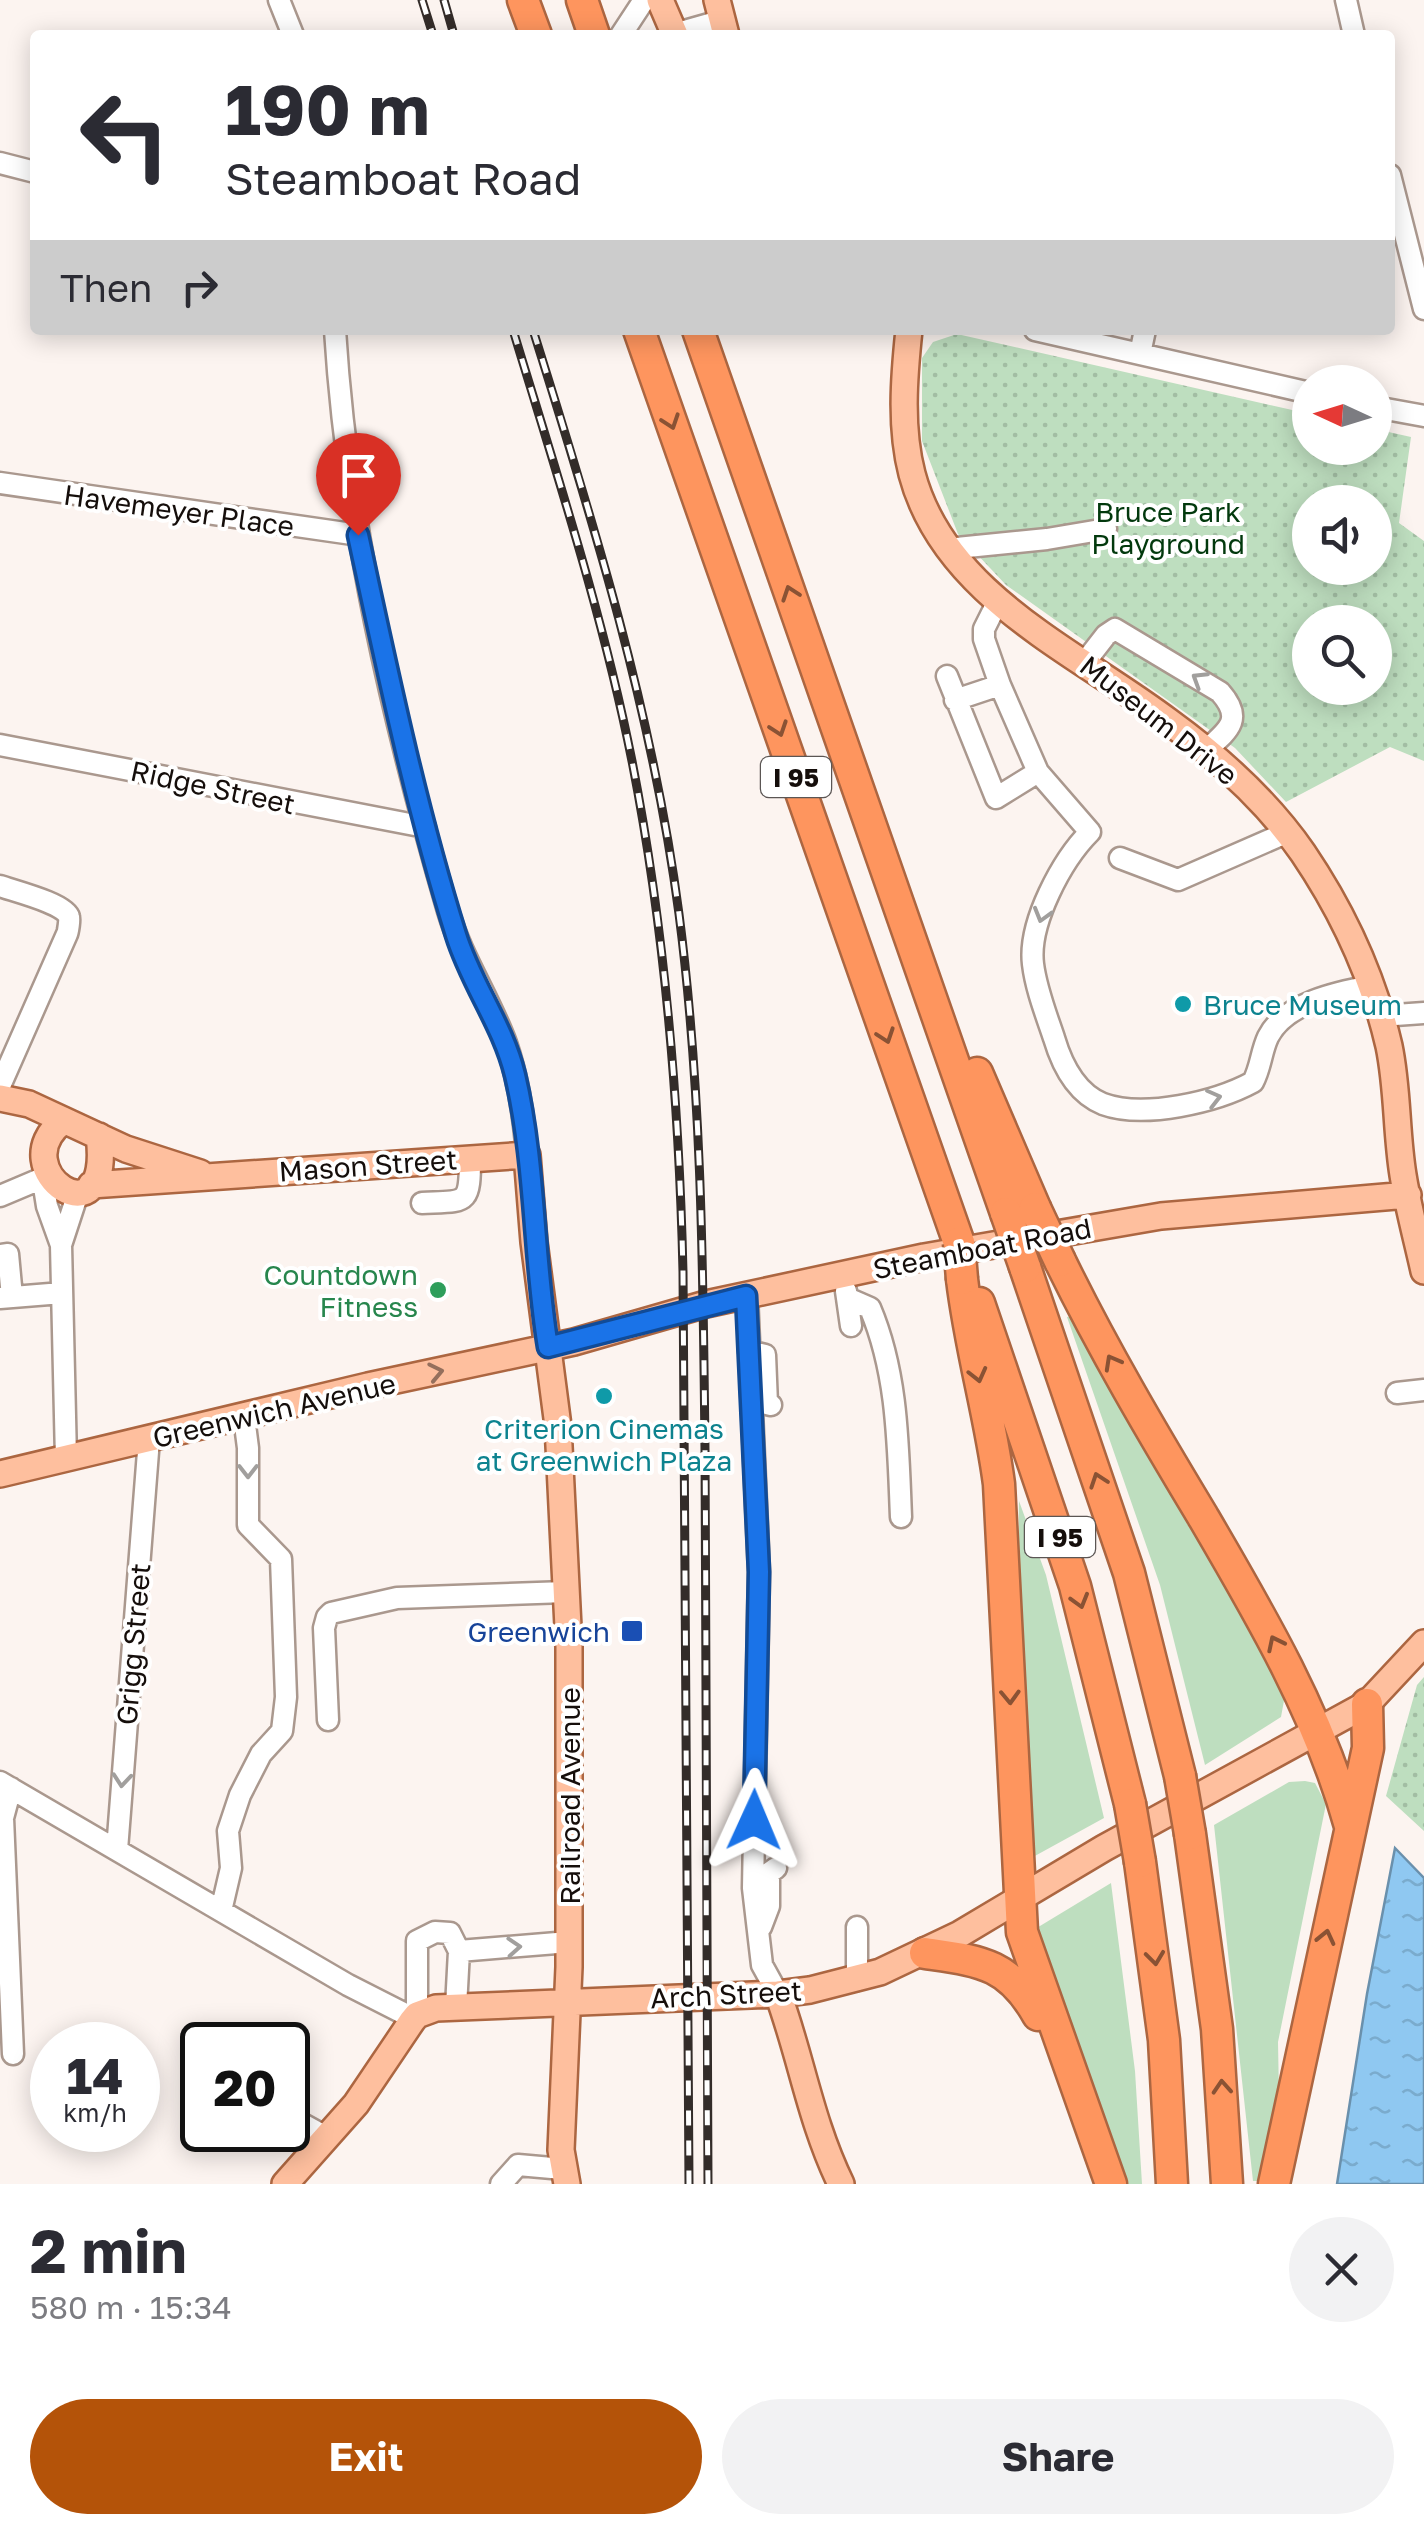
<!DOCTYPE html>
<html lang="en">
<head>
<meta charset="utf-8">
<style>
  :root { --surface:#fff; --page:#f2f2f3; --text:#2b2b33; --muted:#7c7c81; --accent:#b45309 }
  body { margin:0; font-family:"Golos Text",sans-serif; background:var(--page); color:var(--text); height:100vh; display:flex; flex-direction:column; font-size:38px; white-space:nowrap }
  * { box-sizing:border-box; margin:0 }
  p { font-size:32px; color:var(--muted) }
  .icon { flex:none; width:55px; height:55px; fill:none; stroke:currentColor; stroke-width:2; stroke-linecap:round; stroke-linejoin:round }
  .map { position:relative; height:2184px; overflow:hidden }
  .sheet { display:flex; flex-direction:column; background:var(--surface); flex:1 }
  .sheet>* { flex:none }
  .guide { position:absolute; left:30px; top:30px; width:1365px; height:305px; border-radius:10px; box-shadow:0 5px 25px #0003; background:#fff; color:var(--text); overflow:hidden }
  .needle { width:65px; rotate:274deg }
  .fabs { position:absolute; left:1292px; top:365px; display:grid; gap:20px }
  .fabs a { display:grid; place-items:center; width:100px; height:100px; border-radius:50%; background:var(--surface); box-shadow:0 5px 25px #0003; font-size:50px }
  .speed { position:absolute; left:30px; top:2022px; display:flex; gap:20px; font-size:50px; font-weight:700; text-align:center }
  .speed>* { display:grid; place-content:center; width:130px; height:130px; border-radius:50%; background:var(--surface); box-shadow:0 5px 25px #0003; line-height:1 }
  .speed small { font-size:25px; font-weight:400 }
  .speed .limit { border:5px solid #111; border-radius:15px; background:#fff; color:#111 }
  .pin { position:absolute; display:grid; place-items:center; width:85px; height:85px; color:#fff; margin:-102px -42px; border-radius:50% 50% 50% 0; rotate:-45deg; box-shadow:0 0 10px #0007 }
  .pin .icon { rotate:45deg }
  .me { position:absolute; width:110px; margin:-55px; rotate:1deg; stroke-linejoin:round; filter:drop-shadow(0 0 8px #0008) }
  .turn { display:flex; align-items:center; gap:35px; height:210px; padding:0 30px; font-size:45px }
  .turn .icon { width:130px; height:130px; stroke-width:2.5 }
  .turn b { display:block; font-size:70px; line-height:85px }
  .then { display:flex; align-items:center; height:95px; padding:0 30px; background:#0003; gap:20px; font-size:38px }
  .round { display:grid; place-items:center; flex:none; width:105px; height:105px; border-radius:52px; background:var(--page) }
  .head { display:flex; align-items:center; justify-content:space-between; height:170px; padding:0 30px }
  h1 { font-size:60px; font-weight:700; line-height:75px }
  .button { display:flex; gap:20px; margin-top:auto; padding:20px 30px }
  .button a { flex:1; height:115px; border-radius:60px; background:var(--accent); color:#fff; font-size:40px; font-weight:700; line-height:115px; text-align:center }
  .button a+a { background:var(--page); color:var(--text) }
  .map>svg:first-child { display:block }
  .grass { fill:#bedebf }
  .park { fill:url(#park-dots); fill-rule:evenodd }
  .water { fill:url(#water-ripples); stroke:#6a90ac; stroke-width:2.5 }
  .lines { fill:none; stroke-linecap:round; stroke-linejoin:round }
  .minor-casing { stroke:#aa988e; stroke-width:25 }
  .major-casing { stroke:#ac6641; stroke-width:30 }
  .highway-casing { stroke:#ac6641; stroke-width:35 }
  .minor { stroke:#fff; stroke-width:20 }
  .major { stroke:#febf9e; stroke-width:25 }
  .highway { stroke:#fe955e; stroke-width:30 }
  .rail-casing { stroke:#332c29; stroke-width:9 }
  .rail { stroke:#fff; stroke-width:5; stroke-dasharray:15; stroke-linecap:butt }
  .highway-bridge-casing { stroke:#ac6641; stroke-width:35; stroke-linecap:butt }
  .highway-bridge { stroke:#fe955e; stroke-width:30 }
  .oneway { stroke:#8a5234 }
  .oneway2 { stroke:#a19f9d }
  .oneway3 { stroke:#956f5c }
  .route-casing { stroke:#114b97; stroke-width:25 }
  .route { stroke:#1a73e8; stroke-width:18 }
  .culture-dot { fill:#0f9aa8; stroke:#fff; stroke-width:4 }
  .leisure-dot { fill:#2e9e5b; stroke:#fff; stroke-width:4 }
  .transit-dot { fill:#1a4fb4; stroke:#fff; stroke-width:4 }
  .labels { text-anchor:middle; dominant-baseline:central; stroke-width:8; stroke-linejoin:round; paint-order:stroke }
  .shield { fill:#fff; stroke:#5b5654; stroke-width:2.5 }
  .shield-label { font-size:25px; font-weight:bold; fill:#150e0b }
  .street-label { font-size:28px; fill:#150e0b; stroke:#fff }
  .park-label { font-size:28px; fill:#02390d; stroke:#fff }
  .culture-label { font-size:28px; fill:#0d838f; stroke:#fff; text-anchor:start }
  .leisure-label { font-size:28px; fill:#27864d; stroke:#fff; text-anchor:end }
  .transit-label { font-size:28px; fill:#164399; stroke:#fff; text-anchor:end }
</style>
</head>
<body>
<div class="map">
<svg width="1424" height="2184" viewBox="0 0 1424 2184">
  <defs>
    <pattern id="park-dots" width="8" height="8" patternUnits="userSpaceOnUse" patternTransform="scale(2.5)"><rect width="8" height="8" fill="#bedebf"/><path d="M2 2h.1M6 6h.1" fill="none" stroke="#a2bda3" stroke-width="1.8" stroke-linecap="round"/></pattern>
    <pattern id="water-ripples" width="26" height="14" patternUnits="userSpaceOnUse" patternTransform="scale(2.5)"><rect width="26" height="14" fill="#8fc8f1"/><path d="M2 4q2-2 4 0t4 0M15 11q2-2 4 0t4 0" fill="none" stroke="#7aabcd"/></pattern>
  </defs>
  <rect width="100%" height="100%" fill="#fcf4f0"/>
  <path class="grass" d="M1074,1316L1285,1695L1281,1717L1205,1765L1160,1585L1067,1317Z
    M1019,1501L1046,1575L1104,1818L1033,1857L1018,1562Z
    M1305,1781L1315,1783L1326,1804L1278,2042L1279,2096L1262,2181H1253L1214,1825L1289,1782Z
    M1111,1883L1135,2071L1142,2184H1118L1035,1929Z"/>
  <path class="park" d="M957,334L1310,414V448H1375V429L1411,437L1399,523L1424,541V761L1390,747L1286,802L1235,748L1006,585L958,534L922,441V358L933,342ZM1310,502H1375V568H1310ZM1310,622H1375V688H1310Z
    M1424,1677V1831L1386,1796L1417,1685Z"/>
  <path class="water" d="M1395,1848L1424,1878V2184H1337L1367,1994Z"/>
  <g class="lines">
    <defs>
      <path id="minor" d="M279,0L293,35
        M1346,0L1354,35
        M621,35L644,0
        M670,35L723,20
        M0,163L35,172
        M1390,175L1424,309
        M335,330C347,526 393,722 448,911C462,958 489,997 506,1043C518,1078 524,1117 527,1155
        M1035,330L1310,393
        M1140,354L1145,330
        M1375,407L1424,416
        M0,483L359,535
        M947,549L1047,539L1106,529
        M998,601L984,629V639L1000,685L1038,772L1090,832C1062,860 1028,923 1033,964C1036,989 1046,1014 1054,1038C1062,1065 1076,1093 1103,1104C1144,1119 1216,1102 1253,1082C1261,1067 1261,1052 1268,1037C1285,1003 1337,992 1371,986
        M1085,662L1106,635L1115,629L1220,692C1244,719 1229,730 1206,750
        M947,676L996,798L1038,772
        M955,700L1000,685
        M0,745L425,827
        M1120,858L1178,880L1288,832
        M0,886C14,891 66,904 69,917C70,919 68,932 67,934L0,1086
        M1381,1016L1424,1013
        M44,1187L47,1206L61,1245L66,1459
        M0,1196L38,1180
        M422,1203C467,1201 470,1206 470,1158
        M61,1245L78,1193
        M0,1255L8,1254L12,1297
        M846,1291L851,1326
        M747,1295L759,1572L753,1888L762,1965L778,1994
        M0,1298L62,1293
        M847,1298L870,1308C898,1374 898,1446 901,1517
        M749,1351L765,1355L767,1404L771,1405
        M1397,1393L1424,1390
        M328,1720L324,1628L327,1617L331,1613L397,1598L566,1592
        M0,1782L348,1985L405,2014L412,2021
        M11,1788L3,1818L13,2054
        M117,1850L149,1439
        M221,1911L231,1868L228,1831L240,1795L261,1754L282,1731L286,1697L281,1559L248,1525V1448L244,1417
        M761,1927L769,1906V1873L776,1868
        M459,1951L569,1942
        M857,1980V1927
        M417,2015V1941L435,1932L450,1933L459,1951L456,2007
        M288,2116L328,2138
        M501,2184L518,2165L563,2169"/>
      <path id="major" d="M660,0L675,35
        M717,0L726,35
        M909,330C904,377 900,428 912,474C944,595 1075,651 1168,721C1219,758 1267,801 1303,853C1343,912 1373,977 1389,1046C1398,1089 1396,1132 1403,1175C1408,1207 1417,1239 1424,1271
        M0,1098L29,1104L126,1149L200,1173
        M63,1121C0,1169 114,1248 99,1136
        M91,1185L527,1155L534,1242L558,1426L569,1647V1967L561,2150L567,2184
        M0,1474L368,1386L574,1342L706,1304L924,1257L1161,1216L1408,1195
        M778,1994C802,2060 810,2120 841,2184
        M285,2184L356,2104L412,2021L417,2015L436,2008L778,1994L810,1990L880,1972L960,1934L1104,1848L1367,1704L1424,1643"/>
      <path id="highway" d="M523,0L536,35
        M582,0L594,35
        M639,330L959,1243
        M698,330L1006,1213
        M977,1073L1035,1208
        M1060,1261C1103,1349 1152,1432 1202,1515C1260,1614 1319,1714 1350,1826
        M1025,1267L1129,1573L1180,1776
        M962,1279C970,1348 990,1415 999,1484L1022,1932L1111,2184
        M979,1303L1075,1586L1130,1804
        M1190,1834L1217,2029L1227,2184
        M1140,1862L1164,2040L1172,2184
        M925,1953C980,1961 1009,1963 1038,2015
        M1274,2184L1368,1748L1367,1704"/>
    </defs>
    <use href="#minor" class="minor-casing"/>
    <use href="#major" class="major-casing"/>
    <use href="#highway" class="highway-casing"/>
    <use href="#minor" class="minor"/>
    <use href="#major" class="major"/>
    <use href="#highway" class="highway"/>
    <defs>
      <path id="rail" d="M422,0L433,35
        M444,0L454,35
        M513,330C556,472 603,615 632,761C665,930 679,1100 683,1272L689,2184
        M533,330C593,521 653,714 679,914C702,1092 703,1270 705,1450C707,1694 705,1939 708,2184"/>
    </defs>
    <use href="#rail" class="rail-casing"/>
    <use href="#rail" class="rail"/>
    <defs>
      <path id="highway-bridge" d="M1035,1208L1060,1261
        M1006,1213L1025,1267
        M959,1243L962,1279
        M1180,1776L1190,1834
        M1130,1804L1140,1862"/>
    </defs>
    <use href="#highway-bridge" class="highway-bridge-casing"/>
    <use href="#highway-bridge" class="highway-bridge"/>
  </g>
  <defs><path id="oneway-chevron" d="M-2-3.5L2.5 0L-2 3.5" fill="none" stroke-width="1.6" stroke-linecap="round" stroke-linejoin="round" transform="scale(2.5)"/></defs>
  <g class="oneway">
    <use href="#oneway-chevron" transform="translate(671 422) rotate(71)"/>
    <use href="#oneway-chevron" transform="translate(790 593) rotate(-109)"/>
    <use href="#oneway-chevron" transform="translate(779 729) rotate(71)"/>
    <use href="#oneway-chevron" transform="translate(886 1036) rotate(71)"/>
    <use href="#oneway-chevron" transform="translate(1112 1362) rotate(-119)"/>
    <use href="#oneway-chevron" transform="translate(978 1375) rotate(76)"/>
    <use href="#oneway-chevron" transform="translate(1098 1480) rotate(-109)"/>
    <use href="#oneway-chevron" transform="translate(1080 1601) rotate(74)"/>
    <use href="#oneway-chevron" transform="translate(1275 1643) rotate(-116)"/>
    <use href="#oneway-chevron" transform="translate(1010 1697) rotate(88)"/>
    <use href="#oneway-chevron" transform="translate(1326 1937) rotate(-77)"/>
    <use href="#oneway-chevron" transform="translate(1155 1958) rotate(83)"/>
    <use href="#oneway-chevron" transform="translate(1222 2087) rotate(-94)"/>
  </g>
  <g class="oneway2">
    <use href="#oneway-chevron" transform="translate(1199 679) rotate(-148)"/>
    <use href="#oneway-chevron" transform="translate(1042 915) rotate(106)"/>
    <use href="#oneway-chevron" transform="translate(1214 1098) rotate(-14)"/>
    <use href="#oneway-chevron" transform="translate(248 1471) rotate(90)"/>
    <use href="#oneway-chevron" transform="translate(122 1780) rotate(95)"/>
    <use href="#oneway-chevron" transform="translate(514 1947) rotate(-4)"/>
  </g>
  <use class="oneway3" href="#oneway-chevron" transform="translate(436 1372) rotate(-12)"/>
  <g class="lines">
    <defs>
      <path id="route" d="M358,535C387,669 415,804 456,935C471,984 503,1025 515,1075C536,1164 533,1257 548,1347L746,1296L759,1572L754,1820"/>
    </defs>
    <use href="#route" class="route-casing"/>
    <use href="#route" class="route"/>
  </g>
  <g class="culture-dot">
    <circle cx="1183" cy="1004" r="10"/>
    <circle cx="604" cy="1396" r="10"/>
  </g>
  <circle class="leisure-dot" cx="438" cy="1290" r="10"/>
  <rect class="transit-dot" x="620" y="1619" width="24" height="24" rx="5"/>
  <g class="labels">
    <g class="shield">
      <rect x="761" y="757" width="70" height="40" rx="8"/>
      <rect x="1025" y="1517" width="70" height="40" rx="8"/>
    </g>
    <g class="shield-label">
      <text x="796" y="777">I 95</text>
      <text x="1060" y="1537">I 95</text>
    </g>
    <g class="street-label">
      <text transform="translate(179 510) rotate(8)">Havemeyer Place</text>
      <text transform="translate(1159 720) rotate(38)">Museum Drive</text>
      <text transform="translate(213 787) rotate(12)">Ridge Street</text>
      <text transform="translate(368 1165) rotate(-4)">Mason Street</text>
      <text transform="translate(982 1248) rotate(-11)">Steamboat Road</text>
      <text transform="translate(274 1410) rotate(-13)">Greenwich Avenue</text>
      <text transform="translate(133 1644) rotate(-85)">Grigg Street</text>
      <text transform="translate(569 1796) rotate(-90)">Railroad Avenue</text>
      <text transform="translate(726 1994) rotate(-3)">Arch Street</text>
    </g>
    <g class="park-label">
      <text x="1168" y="511">Bruce Park<tspan x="1168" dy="32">Playground</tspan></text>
    </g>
    <g class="culture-label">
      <text x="1203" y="1004">Bruce Museum</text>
      <text x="604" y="1428" text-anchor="middle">Criterion Cinemas<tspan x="604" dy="32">at Greenwich Plaza</tspan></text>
    </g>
    <g class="leisure-label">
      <text x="418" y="1274">Countdown<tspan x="418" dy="32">Fitness</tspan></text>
    </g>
    <g class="transit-label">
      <text x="610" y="1631">Greenwich</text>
    </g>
  </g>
</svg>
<div class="fabs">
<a><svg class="needle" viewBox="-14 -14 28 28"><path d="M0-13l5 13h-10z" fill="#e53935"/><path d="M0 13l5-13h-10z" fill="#7c7c81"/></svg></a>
<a><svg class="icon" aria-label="sound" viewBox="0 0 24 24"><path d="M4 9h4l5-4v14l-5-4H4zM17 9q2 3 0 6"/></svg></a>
<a><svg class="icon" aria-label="search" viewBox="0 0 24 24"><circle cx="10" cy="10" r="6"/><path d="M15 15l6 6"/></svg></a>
</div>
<div class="speed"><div>14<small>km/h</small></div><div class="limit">20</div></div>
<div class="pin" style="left:358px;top:535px;background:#d93025"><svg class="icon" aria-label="arrive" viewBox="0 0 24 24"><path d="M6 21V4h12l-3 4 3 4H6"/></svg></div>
<svg class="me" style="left:754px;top:1820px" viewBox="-20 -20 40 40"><path d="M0-17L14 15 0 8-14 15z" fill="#1a73e8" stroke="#fff" stroke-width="4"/></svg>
<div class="guide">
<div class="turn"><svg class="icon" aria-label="left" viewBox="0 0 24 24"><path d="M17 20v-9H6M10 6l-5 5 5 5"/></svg><div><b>190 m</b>Steamboat Road</div></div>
<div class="then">Then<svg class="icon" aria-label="right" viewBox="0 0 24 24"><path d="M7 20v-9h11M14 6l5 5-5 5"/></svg></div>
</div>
</div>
<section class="sheet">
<div class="head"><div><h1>2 min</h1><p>580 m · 15:34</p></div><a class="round"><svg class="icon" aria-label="close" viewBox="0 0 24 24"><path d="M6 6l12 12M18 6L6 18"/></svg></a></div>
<div class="button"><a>Exit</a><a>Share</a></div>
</section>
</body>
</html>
